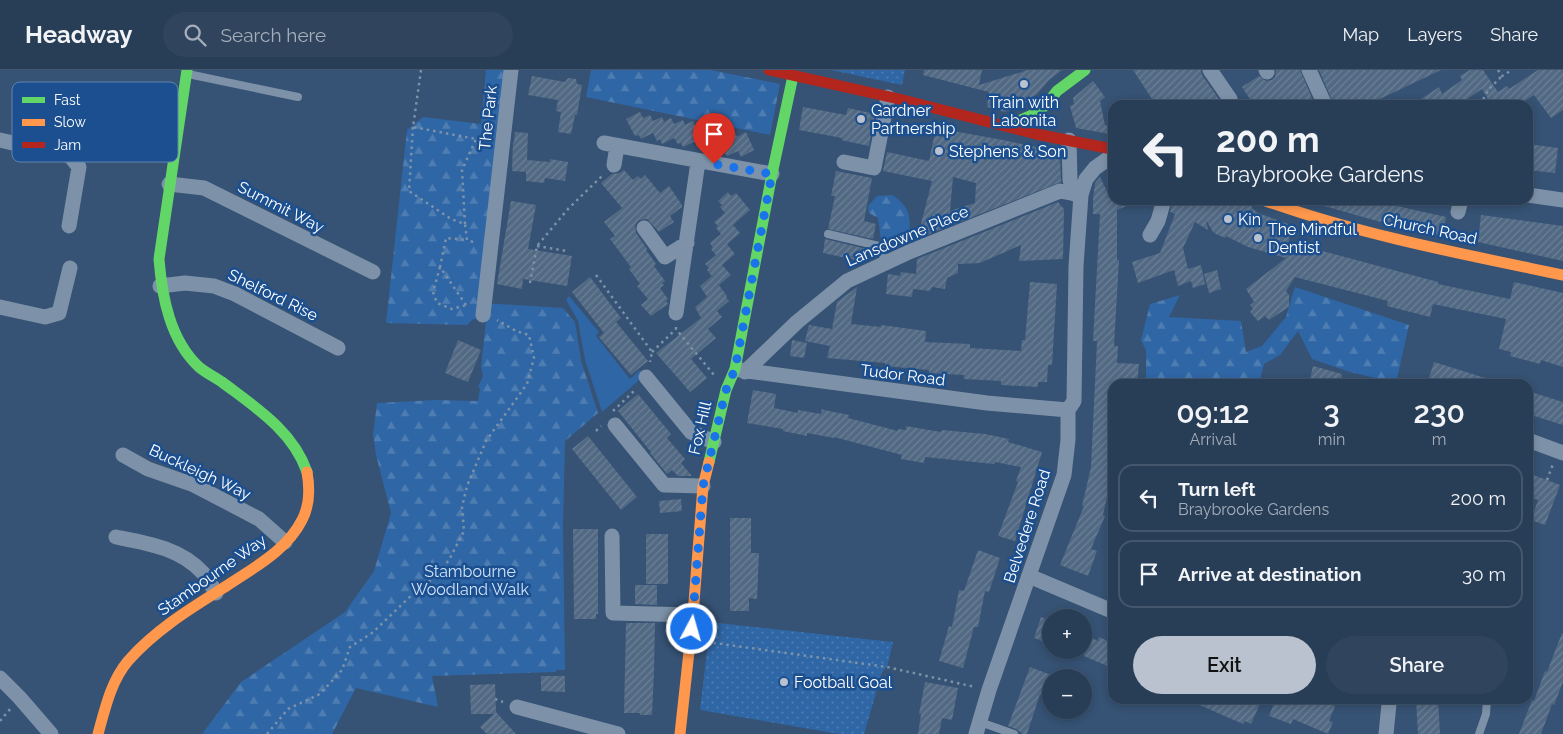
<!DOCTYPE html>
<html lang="en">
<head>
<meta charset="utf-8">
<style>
  :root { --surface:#283e57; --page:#30455d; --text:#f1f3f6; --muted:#a5aeba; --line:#44576d; --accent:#b9c2ce }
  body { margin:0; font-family:Raleway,sans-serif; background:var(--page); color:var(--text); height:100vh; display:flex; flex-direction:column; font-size:19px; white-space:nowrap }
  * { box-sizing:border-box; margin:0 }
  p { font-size:16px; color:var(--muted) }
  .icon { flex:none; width:28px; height:28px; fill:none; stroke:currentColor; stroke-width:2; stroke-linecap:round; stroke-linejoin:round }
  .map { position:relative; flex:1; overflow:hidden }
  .sheet { position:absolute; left:1108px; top:309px; width:425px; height:325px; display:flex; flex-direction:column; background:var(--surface); border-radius:15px; box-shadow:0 2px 8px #0003,0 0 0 1px var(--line) }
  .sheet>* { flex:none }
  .banner { position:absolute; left:1108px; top:30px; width:425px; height:105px; border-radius:15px; box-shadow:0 2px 8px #0003,0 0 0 1px var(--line); background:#283e57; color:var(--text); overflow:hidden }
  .fabs { position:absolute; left:1042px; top:539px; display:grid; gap:10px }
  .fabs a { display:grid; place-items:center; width:50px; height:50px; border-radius:50%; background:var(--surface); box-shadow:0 2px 8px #0003,0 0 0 1px var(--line); font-size:25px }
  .pin { position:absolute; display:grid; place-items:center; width:42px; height:42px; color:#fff; margin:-51px -21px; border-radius:50% 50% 50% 0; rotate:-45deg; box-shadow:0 0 5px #0007 }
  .pin .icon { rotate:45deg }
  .me { position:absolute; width:55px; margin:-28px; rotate:6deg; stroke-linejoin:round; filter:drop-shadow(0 0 4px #0008) }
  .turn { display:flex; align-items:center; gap:18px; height:105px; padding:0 25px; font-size:22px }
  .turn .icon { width:65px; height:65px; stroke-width:2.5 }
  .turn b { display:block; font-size:35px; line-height:42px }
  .eta { display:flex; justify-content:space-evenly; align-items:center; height:85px; text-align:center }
  .eta b { font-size:30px; font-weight:600; line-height:35px }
  .action { display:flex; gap:10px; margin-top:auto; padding:10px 25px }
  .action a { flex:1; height:58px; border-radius:30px; background:var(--accent); color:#111; font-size:20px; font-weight:600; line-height:58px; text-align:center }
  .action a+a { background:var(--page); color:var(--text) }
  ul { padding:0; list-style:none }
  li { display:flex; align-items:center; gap:15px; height:68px; margin:0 10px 8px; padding:0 15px; border:2px solid var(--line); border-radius:15px }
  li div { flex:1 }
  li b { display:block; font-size:19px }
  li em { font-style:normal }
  header { display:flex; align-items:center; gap:30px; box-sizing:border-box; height:70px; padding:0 25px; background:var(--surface); border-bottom:1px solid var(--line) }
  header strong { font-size:24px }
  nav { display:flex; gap:28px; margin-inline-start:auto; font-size:18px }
  .search { width:350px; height:45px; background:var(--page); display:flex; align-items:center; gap:12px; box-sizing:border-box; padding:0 18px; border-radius:28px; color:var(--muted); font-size:19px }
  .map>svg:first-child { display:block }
  .grass { fill:#2f66a5 }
  .forest { fill:url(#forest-firs) }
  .park { fill:url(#park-dots) }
  .building { fill:url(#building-hatch); fill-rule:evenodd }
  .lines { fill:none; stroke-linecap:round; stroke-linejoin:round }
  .path { stroke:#7d92a8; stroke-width:2.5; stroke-dasharray:2.5 4; stroke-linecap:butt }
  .lane { stroke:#7d92a8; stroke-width:8 }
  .street { stroke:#7d92a8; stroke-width:15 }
  .fast { stroke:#63d668; stroke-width:11 }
  .slow { stroke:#ff974d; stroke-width:11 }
  .jam { stroke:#b3261e; stroke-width:11 }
  .route { stroke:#1a73e8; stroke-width:9; stroke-dasharray:0 16.2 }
  .poi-dot { fill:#b9c2ce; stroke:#1b4f8f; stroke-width:2 }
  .labels { text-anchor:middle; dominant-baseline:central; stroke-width:5; stroke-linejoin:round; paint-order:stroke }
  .poi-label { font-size:16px; fill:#fff; stroke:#1b4f8f; text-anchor:start }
  .street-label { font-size:16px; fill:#fff; stroke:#1b4f8f }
  .park-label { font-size:16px; fill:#cfe3fa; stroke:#1b4f8f }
  .key { fill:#1b4f8f; stroke:#5f84b1; stroke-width:1 }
  .key-label { font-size:14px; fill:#fff }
</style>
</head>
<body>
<header>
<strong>Headway</strong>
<div class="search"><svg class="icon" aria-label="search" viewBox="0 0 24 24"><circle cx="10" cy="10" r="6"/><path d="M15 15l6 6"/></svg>Search here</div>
<nav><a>Map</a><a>Layers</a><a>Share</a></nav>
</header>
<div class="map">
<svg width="1563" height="664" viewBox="0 0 1563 664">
  <defs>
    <pattern id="forest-firs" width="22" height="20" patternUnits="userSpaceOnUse" patternTransform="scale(1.25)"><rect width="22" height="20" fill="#2f66a5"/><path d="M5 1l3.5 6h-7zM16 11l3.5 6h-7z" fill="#4e7db2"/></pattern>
    <pattern id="park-dots" width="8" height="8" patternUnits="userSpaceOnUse" patternTransform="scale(1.25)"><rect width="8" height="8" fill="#2f66a5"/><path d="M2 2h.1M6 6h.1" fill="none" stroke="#4e7db2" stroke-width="1.8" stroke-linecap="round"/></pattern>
    <pattern id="building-hatch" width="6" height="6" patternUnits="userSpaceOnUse" patternTransform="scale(1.25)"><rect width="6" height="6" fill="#526984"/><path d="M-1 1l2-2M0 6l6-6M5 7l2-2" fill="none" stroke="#6c8096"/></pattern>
  </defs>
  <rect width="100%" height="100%" fill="#365274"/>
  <path class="grass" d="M569,226L599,262L596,266L630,309L640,300L644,306L602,342L585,290L578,251L566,230Z"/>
  <path class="forest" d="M486,0H505L482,233L563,238L575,252L581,290L598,343L565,371L563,456L565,600H556V602L432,606L438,637L356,618L332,664H202L241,612L345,542L374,501L391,443L376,385L373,365L377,333L436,330L478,331L480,319L478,317L483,306L481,297L486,251L473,249L467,255L386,253L407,60L423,47L481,54Z
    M591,0H711L780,14L770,65L586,27Z
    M892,125C913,138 910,150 909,172L888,179L881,171L878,148L869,143L868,136L877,126Z
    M1295,217L1409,255L1396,313L1350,302L1312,289L1298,261L1280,285L1264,294L1259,314H1146V280L1141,270L1150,234L1180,225L1169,247L1241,251L1246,282L1262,276L1286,247Z"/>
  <path class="park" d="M831,0H905L902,15Z
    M709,552L893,572L887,597L882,602L864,664H839L700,640L708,572Z"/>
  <path class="building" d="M924,0H982L979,15L1028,0H1062L1049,10L1038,23L1024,34L1005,42L987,37L989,22L923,5Z
    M1133,0H1201L1202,5L1223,35H1156Z
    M1276,0H1300L1312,28L1300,35H1254L1242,17L1259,6L1266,11L1272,10L1275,7Z
    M1319,0H1441L1367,35H1334Z
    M1470,0H1483L1498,22L1507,16L1509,19L1538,0H1563V40L1551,48L1534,25L1518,35H1478L1488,29L1482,19L1458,35H1412L1439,17L1442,24L1462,10L1460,6Z
    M532,6L565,12L568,8L576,9L577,14L582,15L577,45H575L571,64L558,62L561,42L556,41L558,30L528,25Z
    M1093,11L1105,27L1100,31L1105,55L1111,57L1110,64L1076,58L1070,36L1074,34L1073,28Z
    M803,37L846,45L848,38L875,44L869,76L841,70L842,68L799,60Z
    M640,42L643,48L650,45L653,51L662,47L664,52L671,48L674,54L683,50L685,55L693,51L696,58L705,53L708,61L714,58L717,64L726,60L728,64L734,60L737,67L746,62L754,80L741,87L738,81L727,86L724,82L721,84L717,75L705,81L703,76L700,78L696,71L683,77L681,73L678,74L674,68L662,74L660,69L657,71L653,63L641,69L639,65L635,66L626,49Z
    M936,58L1003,70L1059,82L1060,84L1061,112L917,169L932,111L883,101L887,82L929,91ZM953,107L976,113L975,133L950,141Z
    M515,62L528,63L527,90L550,92V89L568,92L565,111L545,108L544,113L526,111V102L512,101L513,72H514Z
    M1528,74L1558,78L1555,103L1528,100Z
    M624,100L633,110L638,106L641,109L645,105L660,123L669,116L682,135V137L670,146L674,152L659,162L647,149L639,150L635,155L636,163L647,179L646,180L656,194L654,196L665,211L662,213L664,215L660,218L668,229L666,231L668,234L651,246L641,235L648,229L637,216L640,214L629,199L631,197L610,169L615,166L604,152L622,138L601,113L612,104L620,103Z
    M836,101L872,108L864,151L876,154L873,169L828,159L835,126H831Z
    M1100,107L1111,130H1140L1117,140V190H1119L1114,276H1118L1117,293L1139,294L1137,314H1112V405L1103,445L1105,446L1091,479L1097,481L1088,506L1060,495L1084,436H1082L1091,397L1097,271H1093L1100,144H1093V129L1095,113Z
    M728,122L731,126L736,123L750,140L733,155L740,163L727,174L735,184L722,195L731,205L719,215L707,200L709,198L705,194L716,185L711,179L713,178L710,173L721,164L716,158L718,156L714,152L725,143L720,137L722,135L718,131Z
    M1173,130H1250L1252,138L1258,143L1288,154L1290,162L1289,172L1438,212V214L1510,229L1514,212L1563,223V297L1541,290L1540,294L1510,286L1511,282L1499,279L1506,249L1433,234L1430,247L1387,236L1388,231L1295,207L1286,221L1289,225V237L1269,250L1265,246L1258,251L1250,242L1253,239L1250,235L1254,232L1246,219L1286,188L1248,177L1226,166L1225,168L1216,164L1213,162L1206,150L1208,160L1195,152L1183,178L1188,199L1201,195L1205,214L1193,218L1191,211L1178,216L1174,200L1138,213L1132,192L1160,183L1175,144L1170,142Z
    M1303,130H1370L1446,147L1442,166L1377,151Z
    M511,131L536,135L528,179L572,186L567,216L523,209L522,219L497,214Z
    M1058,132L1064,139L1063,189L1019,191L1021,175L980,193L958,194V203L947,208L945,219L932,217L930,221L913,219L912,227L886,224L888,204L900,206L901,202L916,204L917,189Z
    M1481,145L1563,156V191L1478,172Z
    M825,169L871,180L869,190L865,192L823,183Z
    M1217,200L1221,219L1209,223L1204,204Z
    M712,206L727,226L726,227L729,231L717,241L722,247L708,259L716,268L691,289L707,308L690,322L656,283L701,248L695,237L707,227L700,216Z
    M590,207L621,248L616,252L648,291L631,305L599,267L604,263L572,222Z
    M1030,212L1057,214L1052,295H1048L1047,312H1038V317L1001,315V311L964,309V305L929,303V300L885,296V293L827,288L830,276L805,271L809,255L832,259L837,232L857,217L851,254L881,257V255L926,261L925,272L970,274V278L1021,281L1022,270H1025Z
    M458,270L481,280L468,312L445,303Z
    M792,270L807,273L804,288L790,286Z
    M1434,292L1495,311V314H1427Z
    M1313,296L1342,304L1340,314H1309Z
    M753,320L776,324L774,338L798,343V340L821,344L822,339L824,340L849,345L848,348L898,361V359L906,360V356L941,362L942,360L985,364L1009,369L1008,372L1042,382L1015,471L998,466L1018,412L1016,411L1021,397L995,392L994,394L925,387L924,393L901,389L902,385L834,367V368L807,363V366L783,361V359L747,353Z
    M1528,321L1563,332V355L1528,344Z
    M638,324L671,364L667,368L685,389L681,393L692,406H678L672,400L667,404L650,383L651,382L618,341Z
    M588,366L637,427L621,440L572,379Z
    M1528,403L1560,415L1545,455L1531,450L1538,430L1528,427Z
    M681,429L682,441L660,443L659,431Z
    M730,448H751V483H759L757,529L749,528V541H730Z
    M573,459H598V544H596V549H574Z
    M646,464H668V514H646Z
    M978,480L1000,488L989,522L985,521L978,557H974L963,598L939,591L949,556L952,557L959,520L964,521Z
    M635,515H657V535L635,534Z
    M1041,547L1051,551V574L1034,568Z
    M626,553H655L654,601L652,645H640V643H624Z
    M1562,563H1563V612L1554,635L1552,634L1541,664H1519L1532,630L1534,631L1545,601L1547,602Z
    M1084,564L1098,571L1099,567L1112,573V598L1084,586Z
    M1030,597L1051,605V621L1044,618L1042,625L1040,624L1027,664H1023L1016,659L1008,656Z
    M541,606H565V622L541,621Z
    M925,612L958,618L952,650L942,648L939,664H918L921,644H919Z
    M495,614L496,642L516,664H487L480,657L494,644H471L470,615Z
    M1186,629H1262L1251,654L1245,651L1243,654Z
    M1286,629H1317L1335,636L1329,651L1333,652L1328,664L1293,649L1291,654L1269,646L1275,631L1283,635Z
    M1416,629H1438L1440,664H1418Z"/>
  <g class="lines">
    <path class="path" d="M421,0L413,57L476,69L490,68
      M1498,0L1502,6L1512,0
      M1480,35L1489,19L1502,6
      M413,57L409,121L451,149L465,154L467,170L476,173
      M465,154L462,100L476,69
      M537,176L567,181
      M440,197L433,222L437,233L452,239L466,235
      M596,205L652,282L650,292
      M530,213L537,176L568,139L604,104
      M466,235L440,197L446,168L467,170
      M676,257V259L714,305
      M652,282L676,259
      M613,341L636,319
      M596,361L601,356
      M1547,410L1553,394
      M707,572L887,597L975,617
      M495,629L503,632
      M0,651L11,638
      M267,664L288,639L320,624L342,600L350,577L372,563L414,523L436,506L449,490L464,461L462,437L467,416L486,371L527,314L534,288L529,265L516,261L497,250"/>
    <path class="lane" d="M188,4L298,27
      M828,164L879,176L886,192
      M980,652L1014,664
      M1479,664L1486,644L1487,629"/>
    <path class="street" d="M1210,0L1230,29
      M1266,0L1267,2
      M1309,0L1325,35
      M0,70L70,86L79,97L69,156
      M1069,70L1070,110L1074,124
      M604,73L772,104
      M844,92L874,98L888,27
      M614,95L617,76
      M169,114L204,118L373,202
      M1528,125L1563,130
      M1458,142L1461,130
      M644,158L665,187L687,173
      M1150,165L1158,151L1164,130
      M160,216L185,213L214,216L235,224L338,278
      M0,237L45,247L59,243L70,198
      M676,243L698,92
      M483,245L511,0
      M740,300L987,333L1068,340
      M745,302L797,252L847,211L909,182L1060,121L1081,125
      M646,307L691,362L714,372
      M615,355L664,415L703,416
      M1528,370L1563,383
      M123,385L148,399L194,415L259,449L285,472
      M612,466L613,543L693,545
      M116,467C147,473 180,478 203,503C208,509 212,516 216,523
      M1029,506L1112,541
      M0,608L19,627L51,664
      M517,637L618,664
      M976,664L989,620L1064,405L1068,370V340L1074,331L1076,196L1081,125L1086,109L1095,98L1112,86
      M1386,664L1389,634L1388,629"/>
    <path class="fast" d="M187,0L159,189C162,227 170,270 199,297C206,303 215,307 222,312C255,337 293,361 307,402
      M1007,56L1032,45L1046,35L1057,21L1085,0
      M709,392L726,320L735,299L772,104L793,6"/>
    <path class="slow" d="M1263,130C1361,165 1462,184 1563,205
      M98,664C105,639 111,611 128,591C156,559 193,537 228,515C255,497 287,480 302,450C310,435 310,419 307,402
      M680,664L693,545L703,416L709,392"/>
    <path class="jam" d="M769,0L899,29L1036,64L1112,79"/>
  </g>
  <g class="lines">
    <path class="route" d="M692,559L703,416L726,320L735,299L772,104L714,94"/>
  </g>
  <g class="poi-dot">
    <circle cx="1024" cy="14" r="5"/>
    <circle cx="861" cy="49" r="5"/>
    <circle cx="939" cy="81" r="5"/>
    <circle cx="1228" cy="149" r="5"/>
    <circle cx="1258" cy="168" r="5"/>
    <circle cx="784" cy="612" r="5"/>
  </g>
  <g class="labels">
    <g class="poi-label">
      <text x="1024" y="32" text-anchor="middle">Train with<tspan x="1024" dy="18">Labonita</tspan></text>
      <text x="871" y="40">Gardner<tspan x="871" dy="18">Partnership</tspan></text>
      <text x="949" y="81">Stephens &amp; Son</text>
      <text x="1238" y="149">Kin</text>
      <text x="1268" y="159">The Mindful<tspan x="1268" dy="18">Dentist</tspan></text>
      <text x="794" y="612">Football Goal</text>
    </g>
    <g class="street-label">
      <text transform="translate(488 48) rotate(-84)">The Park</text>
      <text transform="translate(281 137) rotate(27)">Summit Way</text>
      <text transform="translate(1430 159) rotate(12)">Church Road</text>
      <text transform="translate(907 166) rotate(-23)">Lansdowne Place</text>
      <text transform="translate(273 225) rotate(26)">Shelford Rise</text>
      <text transform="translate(903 305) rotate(7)">Tudor Road</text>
      <text transform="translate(700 358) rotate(-77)">Fox Hill</text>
      <text transform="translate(200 402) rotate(25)">Buckleigh Way</text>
      <text transform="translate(1027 456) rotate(-72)">Belvedere Road</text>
      <text transform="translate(212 505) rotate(-35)">Stambourne Way</text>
    </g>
    <g class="park-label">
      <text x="470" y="501">Stambourne<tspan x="470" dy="18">Woodland Walk</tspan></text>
    </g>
  </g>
  <rect x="12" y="12" width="166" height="80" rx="8" class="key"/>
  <rect x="22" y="27" width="23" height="6" fill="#63d668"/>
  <rect x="22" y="49" width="23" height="7" fill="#ff974d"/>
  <rect x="22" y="72" width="23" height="6" fill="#b3261e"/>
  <g class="key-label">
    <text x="54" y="35">Fast</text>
    <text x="54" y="57">Slow</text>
    <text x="54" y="80">Jam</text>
  </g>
</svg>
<div class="fabs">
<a>+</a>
<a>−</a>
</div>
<div class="pin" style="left:714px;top:94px;background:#d93025"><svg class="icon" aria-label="arrive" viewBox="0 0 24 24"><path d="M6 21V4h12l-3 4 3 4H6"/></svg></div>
<svg class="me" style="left:692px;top:559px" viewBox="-20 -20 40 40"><circle r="17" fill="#1a73e8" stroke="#fff" stroke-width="3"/><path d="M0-11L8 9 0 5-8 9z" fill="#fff"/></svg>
<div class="banner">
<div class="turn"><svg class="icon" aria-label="left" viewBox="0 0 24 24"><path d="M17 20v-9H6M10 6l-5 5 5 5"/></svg><div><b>200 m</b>Braybrooke Gardens</div></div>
</div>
<section class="sheet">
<div class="eta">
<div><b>09:12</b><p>Arrival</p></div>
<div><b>3</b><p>min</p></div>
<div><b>230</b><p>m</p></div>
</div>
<ul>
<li><svg class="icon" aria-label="left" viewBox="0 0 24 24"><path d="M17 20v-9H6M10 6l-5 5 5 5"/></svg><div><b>Turn left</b><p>Braybrooke Gardens</p></div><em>200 m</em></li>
<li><svg class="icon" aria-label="arrive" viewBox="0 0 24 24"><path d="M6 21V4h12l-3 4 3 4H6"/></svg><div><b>Arrive at destination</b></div><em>30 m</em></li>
</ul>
<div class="action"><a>Exit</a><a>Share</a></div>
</section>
</div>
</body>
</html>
